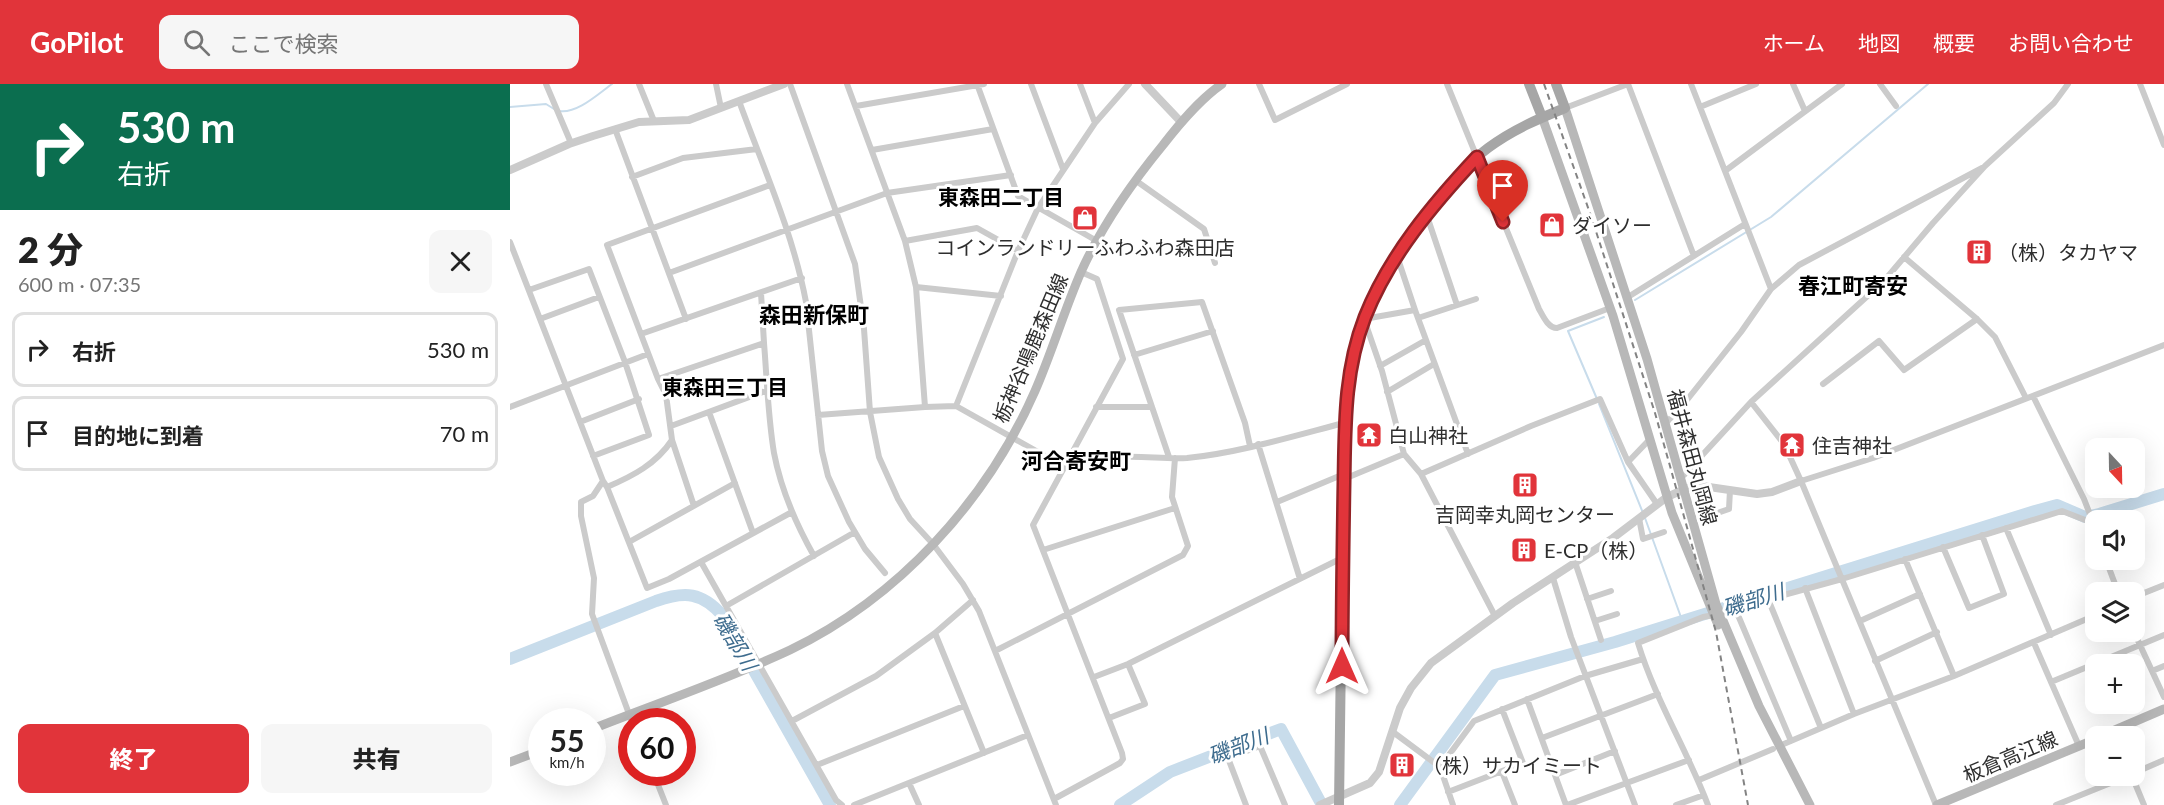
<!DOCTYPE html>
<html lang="ja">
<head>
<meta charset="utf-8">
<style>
  :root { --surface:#fff; --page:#f6f6f6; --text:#222; --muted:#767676; --line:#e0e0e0; --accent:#e1343a }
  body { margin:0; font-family:Lato,"Noto Sans JP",sans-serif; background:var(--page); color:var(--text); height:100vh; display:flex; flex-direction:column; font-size:22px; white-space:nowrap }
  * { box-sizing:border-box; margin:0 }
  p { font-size:20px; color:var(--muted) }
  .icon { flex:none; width:33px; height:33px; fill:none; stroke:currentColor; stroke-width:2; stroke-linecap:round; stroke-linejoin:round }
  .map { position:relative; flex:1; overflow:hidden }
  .sheet { display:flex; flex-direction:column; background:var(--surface); width:510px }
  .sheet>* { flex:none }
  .hud { background:#0b6e4f; color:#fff; overflow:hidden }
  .needle { width:39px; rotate:158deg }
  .controls { position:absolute; left:1575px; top:354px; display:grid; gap:12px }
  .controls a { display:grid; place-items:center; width:60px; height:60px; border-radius:12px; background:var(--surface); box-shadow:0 6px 24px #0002; font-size:30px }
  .speed { position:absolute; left:18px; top:624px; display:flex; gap:12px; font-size:30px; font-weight:700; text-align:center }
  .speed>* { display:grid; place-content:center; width:78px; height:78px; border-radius:50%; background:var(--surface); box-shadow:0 6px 24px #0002; line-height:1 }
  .speed small { font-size:15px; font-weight:400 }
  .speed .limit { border:9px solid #d22; background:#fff; color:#111 }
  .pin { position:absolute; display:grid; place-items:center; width:51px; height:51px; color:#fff; margin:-62px -26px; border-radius:50% 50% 50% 0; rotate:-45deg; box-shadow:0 0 6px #0007 }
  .pin .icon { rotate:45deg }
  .me { position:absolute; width:66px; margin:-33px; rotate:0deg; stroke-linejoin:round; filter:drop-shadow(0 0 4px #0008) }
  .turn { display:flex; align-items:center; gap:21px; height:126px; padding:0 18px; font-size:27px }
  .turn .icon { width:78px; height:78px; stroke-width:2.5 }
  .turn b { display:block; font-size:42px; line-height:51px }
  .round { display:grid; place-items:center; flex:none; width:63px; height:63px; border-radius:12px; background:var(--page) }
  .overview { display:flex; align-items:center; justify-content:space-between; height:102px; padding:0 18px }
  h1 { font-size:36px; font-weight:800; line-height:45px }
  .button { display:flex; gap:12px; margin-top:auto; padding:12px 18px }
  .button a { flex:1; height:69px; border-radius:12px; background:var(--accent); color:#fff; font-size:24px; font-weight:800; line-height:69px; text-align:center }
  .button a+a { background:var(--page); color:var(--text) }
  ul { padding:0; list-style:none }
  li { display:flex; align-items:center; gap:18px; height:75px; margin:0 12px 9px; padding:0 6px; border:3px solid var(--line); border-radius:12px }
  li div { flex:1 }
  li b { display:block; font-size:22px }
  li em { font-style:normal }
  header { display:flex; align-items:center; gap:36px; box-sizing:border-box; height:84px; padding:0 30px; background:var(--accent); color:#fff }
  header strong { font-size:28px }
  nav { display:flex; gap:33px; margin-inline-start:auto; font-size:21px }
  .search { width:420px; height:54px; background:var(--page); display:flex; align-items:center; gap:15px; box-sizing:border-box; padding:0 21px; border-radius:12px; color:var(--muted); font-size:22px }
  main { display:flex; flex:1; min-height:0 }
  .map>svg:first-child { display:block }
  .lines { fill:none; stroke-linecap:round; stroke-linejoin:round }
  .stream { stroke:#c8dceb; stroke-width:2 }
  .river { stroke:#c8dceb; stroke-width:12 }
  .minor { stroke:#cbcbcb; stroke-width:6 }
  .tertiary { stroke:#cbcbcb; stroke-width:8 }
  .secondary { stroke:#b8b8b8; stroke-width:9 }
  .primary { stroke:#a6a6a6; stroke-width:10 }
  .rail { stroke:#838383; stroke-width:2; stroke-dasharray:6 4.5; stroke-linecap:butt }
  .route-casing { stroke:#922226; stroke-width:15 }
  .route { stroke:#e1343a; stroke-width:10 }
  .labels { text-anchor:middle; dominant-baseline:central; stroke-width:6; stroke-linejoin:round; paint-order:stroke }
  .poi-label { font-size:20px; fill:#2e2e2e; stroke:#fff; text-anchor:start }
  .street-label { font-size:20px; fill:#2e2e2e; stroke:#fff }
  .neighbourhood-label { font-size:21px; font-weight:bold; fill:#000; stroke:#fff }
  .water-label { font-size:21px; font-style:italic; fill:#3e6c8e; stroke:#fff }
  .quarter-label { font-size:22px; font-weight:bold; fill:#000; stroke:#fff }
</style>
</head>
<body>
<header>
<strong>GoPilot</strong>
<div class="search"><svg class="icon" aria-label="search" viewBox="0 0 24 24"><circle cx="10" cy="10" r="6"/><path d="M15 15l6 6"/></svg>ここで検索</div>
<nav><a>ホーム</a><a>地図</a><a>概要</a><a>お問い合わせ</a></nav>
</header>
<main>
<section class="sheet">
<div class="hud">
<div class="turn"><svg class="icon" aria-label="right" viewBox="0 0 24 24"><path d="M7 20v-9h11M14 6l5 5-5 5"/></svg><div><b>530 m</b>右折</div></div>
</div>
<div class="overview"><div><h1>2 分</h1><p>600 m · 07:35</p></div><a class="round"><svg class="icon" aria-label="close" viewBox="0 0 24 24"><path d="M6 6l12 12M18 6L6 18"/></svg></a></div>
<ul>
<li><svg class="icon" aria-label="right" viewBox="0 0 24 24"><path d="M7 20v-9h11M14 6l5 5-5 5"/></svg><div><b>右折</b></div><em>530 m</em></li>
<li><svg class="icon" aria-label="arrive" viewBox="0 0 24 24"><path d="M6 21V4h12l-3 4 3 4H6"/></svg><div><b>目的地に到着</b></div><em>70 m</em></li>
</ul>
<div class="button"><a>終了</a><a>共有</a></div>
</section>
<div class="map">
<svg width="1654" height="721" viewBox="0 0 1654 721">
  <rect width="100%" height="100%" fill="#fff"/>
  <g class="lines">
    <path class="stream" d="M0,23L36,20L44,25
      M49,27C67,30 88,10 102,0
      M1125,216L1261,133L1418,0
      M1087,315L1058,247L1094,233
      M1089,320L1133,429
      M1135,434L1172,536"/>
    <path class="river" d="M0,575L146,517C175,507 192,508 213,532L320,721
      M610,721L660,688L771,645L812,721
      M890,721L985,591L1105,558L1525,427L1547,421L1575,433L1589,430L1654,410"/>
    <path class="minor" d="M36,0L61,59
      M129,0L144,37
      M206,0L211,24
      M280,0L345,180L354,245L360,328L369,373L388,415L400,435L423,460L453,500L469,527L546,721
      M337,0L395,157L406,203L415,323
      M467,0L508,112L587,157
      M521,0L553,85
      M749,0L765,36L837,0
      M937,0L1029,225C1033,232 1038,244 1047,244L1100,224
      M1118,0L1184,172
      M1181,0L1261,205
      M1283,0L1295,27
      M1370,0L1386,22
      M1630,0L1654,61
      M229,17C253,83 283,149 296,218L312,367L318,392L339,438L355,465L375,489
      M346,22L474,0
      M1190,23L1246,0
      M1055,24L1118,0
      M585,39L619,0
      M105,45L176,235
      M362,66L483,45
      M1215,87L1332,0
      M122,93L173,74L247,65
      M625,96L694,145L705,179
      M917,132L947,221
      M395,157L467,144L508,167
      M0,158L93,397L97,403L137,504L159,495L282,428
      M887,172L905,226
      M1394,173L1467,235L1485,253L1516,314
      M159,189L377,109L501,91
      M406,203L491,212
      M19,206L79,185L115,278L139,351L83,372
      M251,209L254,259L148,295L97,161L260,101
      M1118,213L1235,140
      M908,234L966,215
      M30,235L89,213
      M131,250L292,194
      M254,259C257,296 258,333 264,369C271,406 286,440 304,472
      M624,271L703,247
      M870,282L916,256
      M1313,300L1369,257L1394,286L1467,235
      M877,308L924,280
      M1523,312L1574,415L1586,446
      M1241,318L1274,360L1291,397L1426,721
      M446,322L508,167L528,124L585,39L570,0
      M0,323L138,270
      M586,323H642
      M199,328L243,449
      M308,331L415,323L446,322L553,382C573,378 592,374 612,373C634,372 655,375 677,374C728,369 784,352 834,339
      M70,338L129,315
      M1155,340L1173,321L1231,248L1261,205L1289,181L1472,84
      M161,342L258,306
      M162,356L184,422
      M748,360L790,495
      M894,370L872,287L854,235L905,226L958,370
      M659,373L609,226L692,218L735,339L740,362
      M1118,378L1140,355
      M911,390L1021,342L1090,315L1118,378L1147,420
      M1169,393L1174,391L1241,318L1374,197L1423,139L1475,82L1544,19L1558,0
      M834,395L894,370L911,390L985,532
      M93,397L83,412L71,418V432L84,494L82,530L122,638
      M1291,397L1363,374L1654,261
      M97,403C123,392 146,380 162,356L156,311L148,295
      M767,418L834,390
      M1129,434L1133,455L1154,448
      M1193,434L1219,425L1220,406
      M1496,444L1541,551
      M119,458L225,399
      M1433,463L1459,524L1494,510L1472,451
      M533,466L665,424
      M1395,475L1444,592
      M1596,476L1608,508
      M191,478L326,716L332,721
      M1065,478L1091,556
      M1043,494L1061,553L1125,721
      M1295,504L1344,630
      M1624,513L1654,501
      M1077,515L1101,507
      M1258,515L1311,644
      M216,522L345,448
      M1225,524L1281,657
      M1209,529L1332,495L1552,427L1583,439
      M1085,537L1107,530
      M1350,537L1410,510
      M1624,548L1654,613
      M425,549L474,669
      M1524,559L1569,662
      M485,567L673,471L678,462L662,413L665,374
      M1365,577L1427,548
      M1642,587L1654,582
      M584,593L618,580L832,474
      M1541,598L1654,551
      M1017,615L1056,721
      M599,634L635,620L618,580
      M282,637L366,592L425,549L463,516
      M883,648L930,683L943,721
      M1032,654L1148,610
      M1269,662L1344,630L1444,592L1586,531
      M307,681L454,622
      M930,683L964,637L1075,592L1133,575
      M143,688L156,721
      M992,688L1005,721
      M1624,689L1654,676
      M1045,691L1105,667
      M1622,692L1634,721
      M1189,696L1263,665
      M399,699L409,721
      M938,708L1013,679L992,625
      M544,715L610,679L613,675L612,669L523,441L613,275L587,195L571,188
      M344,721L518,651
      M736,721L718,674L750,662L775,721
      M1057,721L1179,676
      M1166,721L1194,711
      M1198,721C1177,666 1145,615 1128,559L1193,533L1204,531
      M1546,721L1618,692"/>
    <path class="tertiary" d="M635,0L671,38
      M0,86L59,60L83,52L129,38L179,36L274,0
      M810,721L860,699L869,688L890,624L901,604L921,579L1003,519L1103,454L1157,413L1177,404L1192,402L1247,410L1262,408L1291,397"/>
    <path class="secondary" d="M1055,24L1137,275L1206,520L1249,622L1300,721
      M1032,33L1103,232L1162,429L1208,541
      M82,645C148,619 216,596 280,566C388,514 477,417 525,307C542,268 554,227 571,188C592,141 621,100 653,61C670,39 689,16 712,0
      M1591,652L1654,625
      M0,678L32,666
      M1427,721L1586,655"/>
    <path class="primary" d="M1019,0L1032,33
      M829,721L834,339C839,279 854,222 887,171C897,156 909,142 920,128C937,105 955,81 978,64C1002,46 1028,35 1055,24L1046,0"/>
    <path class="rail" d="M1034,0L1081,132L1145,329L1160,382L1206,548L1238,721"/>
  </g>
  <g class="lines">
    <defs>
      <path id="route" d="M832,582C832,521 833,460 834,399C835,342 834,287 855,233C879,172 923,120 967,73L993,138"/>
    </defs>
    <use href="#route" class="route-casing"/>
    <use href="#route" class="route"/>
  </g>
  <defs>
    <symbol id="shop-square" viewBox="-11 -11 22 22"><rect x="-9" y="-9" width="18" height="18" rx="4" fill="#e1343a" stroke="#fff"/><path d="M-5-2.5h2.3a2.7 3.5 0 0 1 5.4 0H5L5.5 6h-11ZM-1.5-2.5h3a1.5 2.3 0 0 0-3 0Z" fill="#fff"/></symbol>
    <symbol id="building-square" viewBox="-11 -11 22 22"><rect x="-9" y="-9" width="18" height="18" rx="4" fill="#e1343a" stroke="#fff"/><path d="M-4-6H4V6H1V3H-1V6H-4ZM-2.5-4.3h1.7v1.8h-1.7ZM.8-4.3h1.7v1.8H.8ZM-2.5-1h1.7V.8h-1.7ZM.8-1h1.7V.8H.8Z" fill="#fff"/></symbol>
    <symbol id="temple-square" viewBox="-11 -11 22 22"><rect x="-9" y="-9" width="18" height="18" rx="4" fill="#e1343a" stroke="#fff"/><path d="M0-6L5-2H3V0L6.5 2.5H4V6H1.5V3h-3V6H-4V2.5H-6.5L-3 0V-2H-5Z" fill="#fff"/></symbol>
  </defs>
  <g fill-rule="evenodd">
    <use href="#shop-square" x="560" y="119" width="30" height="30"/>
    <use href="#shop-square" x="1027" y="126" width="30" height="30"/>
    <use href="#building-square" x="1454" y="153" width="30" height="30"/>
    <use href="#temple-square" x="844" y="336" width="30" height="30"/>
    <use href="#temple-square" x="1267" y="346" width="30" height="30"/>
    <use href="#building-square" x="1000" y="386" width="30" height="30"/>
    <use href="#building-square" x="999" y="451" width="30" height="30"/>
    <use href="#building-square" x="877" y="666" width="30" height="30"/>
  </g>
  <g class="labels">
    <g class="poi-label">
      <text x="1062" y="141">ダイソー</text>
      <text x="575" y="163" text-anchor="middle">コインランドリーふわふわ森田店</text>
      <text x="1488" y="168">（株）タカヤマ</text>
      <text x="878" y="351">白山神社</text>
      <text x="1302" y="361">住吉神社</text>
      <text x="1015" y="430" text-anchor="middle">吉岡幸丸岡センター</text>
      <text x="1034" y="466">E-CP（株）</text>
      <text x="912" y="681">（株）サカイミート</text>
    </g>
    <g class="street-label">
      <text transform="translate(520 264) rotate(-67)">栃神谷鳴鹿森田線</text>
      <text transform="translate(1183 373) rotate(75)">福井森田丸岡線</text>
      <text transform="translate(1500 672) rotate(-23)">板倉高江線</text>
    </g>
    <g class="neighbourhood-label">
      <text x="491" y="112">東森田二丁目</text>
      <text x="215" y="302">東森田三丁目</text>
    </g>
    <g class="water-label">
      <text transform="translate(1243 515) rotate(-17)">磯部川</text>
      <text transform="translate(226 557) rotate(59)">磯部川</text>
      <text transform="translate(728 661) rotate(-21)">磯部川</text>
    </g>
    <g class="quarter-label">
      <text x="1343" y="201">春江町寄安</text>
      <text x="304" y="230">森田新保町</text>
      <text x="566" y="376">河合寄安町</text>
    </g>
  </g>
</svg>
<div class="controls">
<a><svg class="needle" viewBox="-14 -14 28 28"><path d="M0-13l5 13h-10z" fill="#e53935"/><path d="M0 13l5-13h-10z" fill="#767676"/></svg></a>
<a><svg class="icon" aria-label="sound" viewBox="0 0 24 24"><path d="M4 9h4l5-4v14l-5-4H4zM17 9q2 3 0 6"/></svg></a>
<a><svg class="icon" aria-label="layers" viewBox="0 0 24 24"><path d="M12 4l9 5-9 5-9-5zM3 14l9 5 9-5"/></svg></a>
<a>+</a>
<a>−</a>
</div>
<div class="speed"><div>55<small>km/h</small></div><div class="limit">60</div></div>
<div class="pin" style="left:993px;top:138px;background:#d93025"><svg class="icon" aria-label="arrive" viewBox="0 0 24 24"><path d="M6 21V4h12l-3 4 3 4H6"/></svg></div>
<svg class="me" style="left:832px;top:582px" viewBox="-20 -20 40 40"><path d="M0-17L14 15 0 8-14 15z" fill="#e1343a" stroke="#fff" stroke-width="4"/></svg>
</div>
</main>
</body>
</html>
